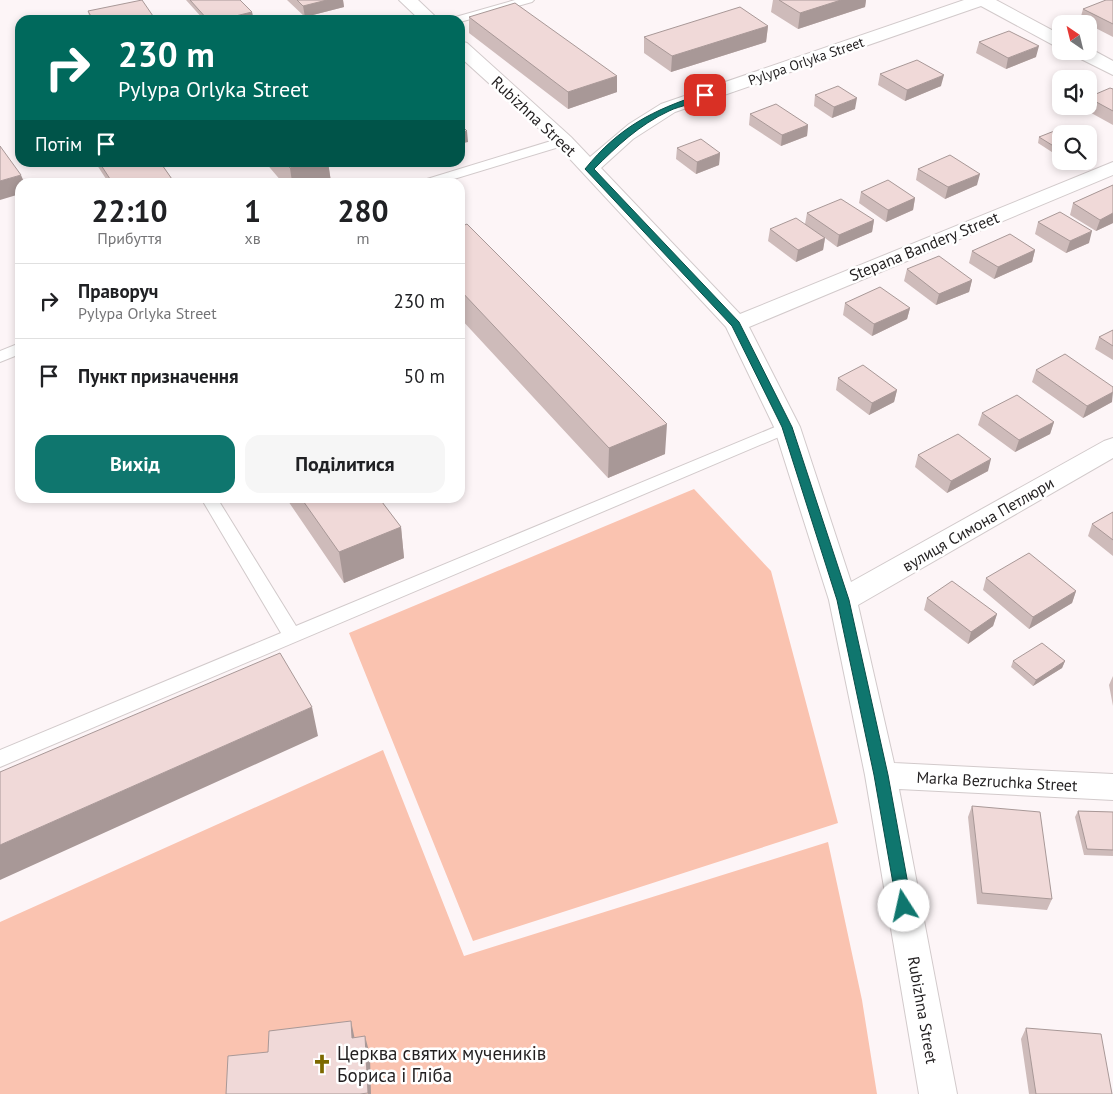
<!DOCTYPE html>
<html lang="uk">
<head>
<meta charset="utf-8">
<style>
  :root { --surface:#fff; --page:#f6f6f6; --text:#202124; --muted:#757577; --line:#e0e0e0; --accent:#0f766e }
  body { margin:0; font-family:"PT Sans",sans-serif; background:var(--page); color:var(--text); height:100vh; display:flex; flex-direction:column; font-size:19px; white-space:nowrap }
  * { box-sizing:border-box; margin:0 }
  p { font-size:16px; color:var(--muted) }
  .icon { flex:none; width:28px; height:28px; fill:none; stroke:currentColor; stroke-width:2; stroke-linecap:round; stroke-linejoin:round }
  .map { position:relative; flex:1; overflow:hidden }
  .side { position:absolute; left:15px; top:178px; width:450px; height:325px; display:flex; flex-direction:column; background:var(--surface); border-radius:15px; box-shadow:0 2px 8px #0003 }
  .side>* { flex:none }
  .banner { position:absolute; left:15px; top:15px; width:450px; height:152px; border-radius:15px; box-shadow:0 2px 8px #0003; background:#00695c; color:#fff; overflow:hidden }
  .needle { width:32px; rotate:325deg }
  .tools { position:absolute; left:1052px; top:15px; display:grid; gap:10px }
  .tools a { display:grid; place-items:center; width:45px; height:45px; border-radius:10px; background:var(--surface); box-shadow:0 2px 8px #0003; font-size:25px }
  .pin { position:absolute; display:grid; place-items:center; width:42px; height:42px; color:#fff; margin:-21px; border-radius:10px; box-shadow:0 2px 8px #0006 }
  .me { position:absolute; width:55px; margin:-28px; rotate:350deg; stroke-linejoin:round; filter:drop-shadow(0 0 4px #0008) }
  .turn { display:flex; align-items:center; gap:18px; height:105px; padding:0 20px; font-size:22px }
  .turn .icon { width:65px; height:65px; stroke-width:2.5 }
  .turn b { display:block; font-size:35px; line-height:42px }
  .then { display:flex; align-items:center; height:48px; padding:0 20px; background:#0003; gap:10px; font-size:19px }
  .eta { display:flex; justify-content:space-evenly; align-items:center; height:85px; text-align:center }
  .eta b { font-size:30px; font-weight:800; line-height:35px }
  .action { display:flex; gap:10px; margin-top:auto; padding:10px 20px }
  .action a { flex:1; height:58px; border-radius:15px; background:var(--accent); color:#fff; font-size:20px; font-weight:800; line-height:58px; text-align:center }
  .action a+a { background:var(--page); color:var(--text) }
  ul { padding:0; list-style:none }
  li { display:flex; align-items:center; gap:15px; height:75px; padding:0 20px; border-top:1px solid var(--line) }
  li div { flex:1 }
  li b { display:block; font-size:19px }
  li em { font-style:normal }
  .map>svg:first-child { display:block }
  .green { fill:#fac3b0 }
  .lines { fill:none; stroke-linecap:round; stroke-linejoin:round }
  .service-casing { stroke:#d2cacb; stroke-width:2 }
  .minor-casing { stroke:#d2cacb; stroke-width:2 }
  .service { fill:#fff; fill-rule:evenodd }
  .minor { fill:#fff; fill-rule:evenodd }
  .wall { fill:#cebbba }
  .shaded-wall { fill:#a89897 }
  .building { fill:#f0d9d8; stroke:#a89897 }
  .route { fill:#0f766e; stroke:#0a4d48 }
  .labels { text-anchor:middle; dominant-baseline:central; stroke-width:5; stroke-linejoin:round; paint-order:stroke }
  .far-street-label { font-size:14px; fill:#221f20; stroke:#fff }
  .street-label { font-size:16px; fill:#221f20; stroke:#fff }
  .near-poi-label { font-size:19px; fill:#221f20; stroke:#fff; text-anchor:start }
</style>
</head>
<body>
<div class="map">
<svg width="1113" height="1094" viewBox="0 0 1113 1094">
  <rect width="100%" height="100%" fill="#fdf5f7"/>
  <path class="green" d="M694,489L771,571L838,823L473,941L349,633Z
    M383,750L464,956L828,842L862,1000L877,1094H0V922Z"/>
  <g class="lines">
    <defs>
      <path id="service" d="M515,0H534L532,2L460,22V20H450L452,18Z
        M564,137L570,141L569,144L444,182H425L427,179Z
        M20,343V354L0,362V351Z
        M787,422L793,423L795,427L793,431L0,767V750L281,633L201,498H217L296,626Z"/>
      <path id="minor" d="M399,0H418L439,20H420Z
        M964,0H996L1061,35V47L1055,46L981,6L675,112L633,139L601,168L740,314L1113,162V175L749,327L800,427L851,582L1104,441L1113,438V458L858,605L894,763L1113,774V800L899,789L957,1094H919L865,775L829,600L774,427L726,327L557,145L460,57V41L467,43L571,137L590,157L629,124L661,104Z
        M1089,48L1113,61V75L1073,55L1071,51H1089Z"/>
    </defs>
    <use href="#service" class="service-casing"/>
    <use href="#minor" class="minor-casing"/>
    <use href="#service" class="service"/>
    <use href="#minor" class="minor"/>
  </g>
  <path class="wall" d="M186,0H240L252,12L253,17L241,20H204Z
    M287,0H343L344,7L305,17Z
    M773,0H866L865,7L798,29L771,12Z
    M1113,0V37L1080,20L1083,9Z
    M88,11L153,16V20H90Z
    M469,17L617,92L568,109L469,33Z
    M768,26L766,42L671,72L644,53V37Z
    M979,42L1036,57L1006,69L976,53Z
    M880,74L941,86L905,101L878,85Z
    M1113,89V125L1084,109L1085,106H1089V97Z
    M815,95L855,109L832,118L814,106Z
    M750,114L808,125L807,136L781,146L749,125Z
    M1062,128L1061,155L1058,156L1038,143L1039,137Z
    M677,148L720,153L719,165L696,174L676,159Z
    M95,162H160L174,182H108Z
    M265,162H328L331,182H282Z
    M918,169L977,185L945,199L916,180Z
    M1113,185V223L1096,231L1070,215L1073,203Z
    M861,192L915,198L913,210L886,222L859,203Z
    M807,213L874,220L872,232L837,247L825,238L823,250L796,262L768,241L770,229L805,224Z
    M1038,222L1089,243L1066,253L1035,234Z
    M460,227L665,454L608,478L460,318Z
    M1035,250L1032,262L994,279L969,263L972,251Z
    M907,269L972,280L969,292L936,305L904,281Z
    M845,303L910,308L907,319L872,336L843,315Z
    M1113,330V360L1095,349L1099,337Z
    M1036,370L1112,402L1083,418L1032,382Z
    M838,378L897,390L894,402L869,415L836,390Z
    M982,413L1054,422L1050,434L1015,452L978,425Z
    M918,455L988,471L947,493L915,467Z
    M286,498H379L401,527L404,558L344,583Z
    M1113,512V556L1088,536L1092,524Z
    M986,578L1076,591L1072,603L1029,629L983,590Z
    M927,598L997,614L993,626L968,644L924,610Z
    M1013,661H1065L1062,668L1033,686L1011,667Z
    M1113,676V706L1109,685Z
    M972,806L1052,899L1047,910L977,904L968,817Z
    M1078,811L1113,812V856L1084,855L1075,817Z
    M1026,1028L1112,1094H1029L1021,1039Z"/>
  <path class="shaded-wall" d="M327,0H343L344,7L305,17L303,6Z
    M841,0H866L865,7L798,29L800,13Z
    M252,12L253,17L241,20H219Z
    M153,16V20H133Z
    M768,26L766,42L671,72L672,56Z
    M1039,46L1036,57L1006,69L1008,58Z
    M944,75L941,86L905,101L907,90Z
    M617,76V92L568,109V92Z
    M857,98L855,109L832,118L834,107Z
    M808,125L807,136L781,146L782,135Z
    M467,131L468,142L460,144V133Z
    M1061,149V155L1058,156L1060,150Z
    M720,153L719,165L696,174L697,162Z
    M306,162H328L331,182H292L290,168Z
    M980,174L977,185L945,199L948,187Z
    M21,175L24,182H20V194L0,200V181Z
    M915,198L913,210L886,222L888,210Z
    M1113,213V223L1096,231L1100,220Z
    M874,220L872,232L837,247L839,235Z
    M1092,231L1089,243L1066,253L1070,241Z
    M825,238L823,250L796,262L798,250Z
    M1035,250L1032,262L994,279L998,267Z
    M972,280L969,292L936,305L939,294Z
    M910,308L907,319L872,336L874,324Z
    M897,390L894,402L869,415L872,403Z
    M1113,392L1112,402L1083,418L1087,406Z
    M1054,422L1050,434L1015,452L1019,440Z
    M667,424L665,454L608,478L609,448Z
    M991,459L988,471L947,493L951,481Z
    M401,527L404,558L344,583L339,552Z
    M1076,591L1072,603L1029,629L1033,617Z
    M997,614L993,626L968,644L971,632Z
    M1065,661L1062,668L1033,686L1036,680Z
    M312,707L318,736L0,880V845Z
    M351,1021L355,1040L352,1038Z
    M365,1036L370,1055L371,1094H368V1093Z"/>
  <path class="building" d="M142,0L153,16L133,20H93L88,11Z
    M190,0H240L252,12L219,20H208Z
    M297,0H327L303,6Z
    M779,0H841L800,13Z
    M1106,0H1113V24L1083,9Z
    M515,3L617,76L568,92L469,17Z
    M740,7L768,26L672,56L644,37Z
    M268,17L271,20H255Z
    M1009,31L1039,46L1008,58L979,42Z
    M917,60L944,75L907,90L880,74Z
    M838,86L857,98L834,107L815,95Z
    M1110,88L1113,89V111L1089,98V97Z
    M776,104L808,125L782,135L750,114Z
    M460,124L467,131L460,133Z
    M1062,128L1072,134H1061V149L1060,150L1039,137Z
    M701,139L720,153L697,162L677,148Z
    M0,146L21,175L0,181Z
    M950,155L980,174L948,187L918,169Z
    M99,162H160L174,182H112Z
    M285,162H306L290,168Z
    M888,180L915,198L888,210L861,192Z
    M1113,185V213L1100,220L1073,203Z
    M841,199L874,220L839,235L807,213Z
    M1060,212L1092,231L1070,241L1038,222Z
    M796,218L825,238L798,250L770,229Z
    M467,224L667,424L609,448L460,290V227Z
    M1010,234L1035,250L998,267L972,251Z
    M939,256L972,280L939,294L907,269Z
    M880,287L910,308L874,324L845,303Z
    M1113,330V346L1099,337Z
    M1065,354L1113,387V392L1087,406L1036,370Z
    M863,365L897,390L872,403L838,378Z
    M1017,395L1054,422L1019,440L982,413Z
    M958,434L991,459L951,481L918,455Z
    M301,498H379L401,527L339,552Z
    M1113,512V540L1092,524Z
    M1029,553L1076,591L1033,617L986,578Z
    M952,581L997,614L971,632L927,598Z
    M1042,643L1065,661L1036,680L1013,661Z
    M280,653L312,707L0,845V772Z
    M972,806L1040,812L1052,899L982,893Z
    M1078,811L1113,812V850L1087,849Z
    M351,1021L352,1038L365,1036L368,1093L360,1094H226L228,1056L268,1052L269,1031Z
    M1026,1028L1101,1034L1112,1094H1036Z"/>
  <path class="route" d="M702,94L709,95C698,104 681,105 669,111C639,125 617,146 594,169L739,322L792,427L849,600L888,775L912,906L909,911L904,913L900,911L897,906L874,775L837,600L782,427L732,326L585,169C619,127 653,110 702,94Z"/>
  <defs>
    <symbol id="church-bare" viewBox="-9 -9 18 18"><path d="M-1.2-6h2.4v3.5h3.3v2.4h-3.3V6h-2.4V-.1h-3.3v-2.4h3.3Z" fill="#7c6900" stroke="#fff" stroke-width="2.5" paint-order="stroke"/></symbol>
  </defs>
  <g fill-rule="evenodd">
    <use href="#church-bare" x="308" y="1050" width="28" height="28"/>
  </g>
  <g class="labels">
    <g class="far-street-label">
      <text transform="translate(806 61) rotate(-19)">Pylypa Orlyka Street</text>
    </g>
    <g class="street-label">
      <text transform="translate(534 116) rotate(43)">Rubizhna Street</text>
      <text transform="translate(924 246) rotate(-22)">Stepana Bandery Street</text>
      <text transform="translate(978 524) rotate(-30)">вулиця Симона Петлюри</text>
      <text transform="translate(997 781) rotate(3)">Marka Bezruchka Street</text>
      <text transform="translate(923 1010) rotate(80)">Rubizhna Street</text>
    </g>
    <g class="near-poi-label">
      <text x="337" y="1053">Церква святих мучеників<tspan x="337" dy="22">Бориса і Гліба</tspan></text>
    </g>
  </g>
</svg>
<div class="tools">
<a><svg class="needle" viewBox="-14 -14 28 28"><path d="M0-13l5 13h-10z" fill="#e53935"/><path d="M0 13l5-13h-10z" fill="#757577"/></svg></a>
<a><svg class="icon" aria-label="sound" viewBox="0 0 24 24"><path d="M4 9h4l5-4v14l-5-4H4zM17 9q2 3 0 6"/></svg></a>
<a><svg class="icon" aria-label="search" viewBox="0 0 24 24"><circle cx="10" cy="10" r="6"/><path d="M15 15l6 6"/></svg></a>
</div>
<div class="pin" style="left:705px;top:95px;background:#d93025"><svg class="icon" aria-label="arrive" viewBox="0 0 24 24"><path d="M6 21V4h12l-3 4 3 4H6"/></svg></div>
<svg class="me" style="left:904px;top:906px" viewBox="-20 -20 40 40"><circle r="19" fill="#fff"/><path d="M0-13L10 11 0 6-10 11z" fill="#0f766e"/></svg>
<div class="banner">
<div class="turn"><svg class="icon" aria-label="right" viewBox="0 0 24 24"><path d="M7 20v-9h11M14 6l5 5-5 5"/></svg><div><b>230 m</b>Pylypa Orlyka Street</div></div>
<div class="then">Потім<svg class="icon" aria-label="arrive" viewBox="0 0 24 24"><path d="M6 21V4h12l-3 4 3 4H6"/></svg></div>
</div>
<section class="side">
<div class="eta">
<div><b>22:10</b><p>Прибуття</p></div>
<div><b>1</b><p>хв</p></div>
<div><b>280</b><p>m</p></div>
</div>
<ul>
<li><svg class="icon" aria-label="right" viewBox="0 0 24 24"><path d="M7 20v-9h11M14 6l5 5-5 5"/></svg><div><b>Праворуч</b><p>Pylypa Orlyka Street</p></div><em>230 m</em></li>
<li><svg class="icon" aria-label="arrive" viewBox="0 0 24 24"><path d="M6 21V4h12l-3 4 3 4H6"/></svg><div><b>Пункт призначення</b></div><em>50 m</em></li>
</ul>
<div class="action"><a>Вихід</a><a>Поділитися</a></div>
</section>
</div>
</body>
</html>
